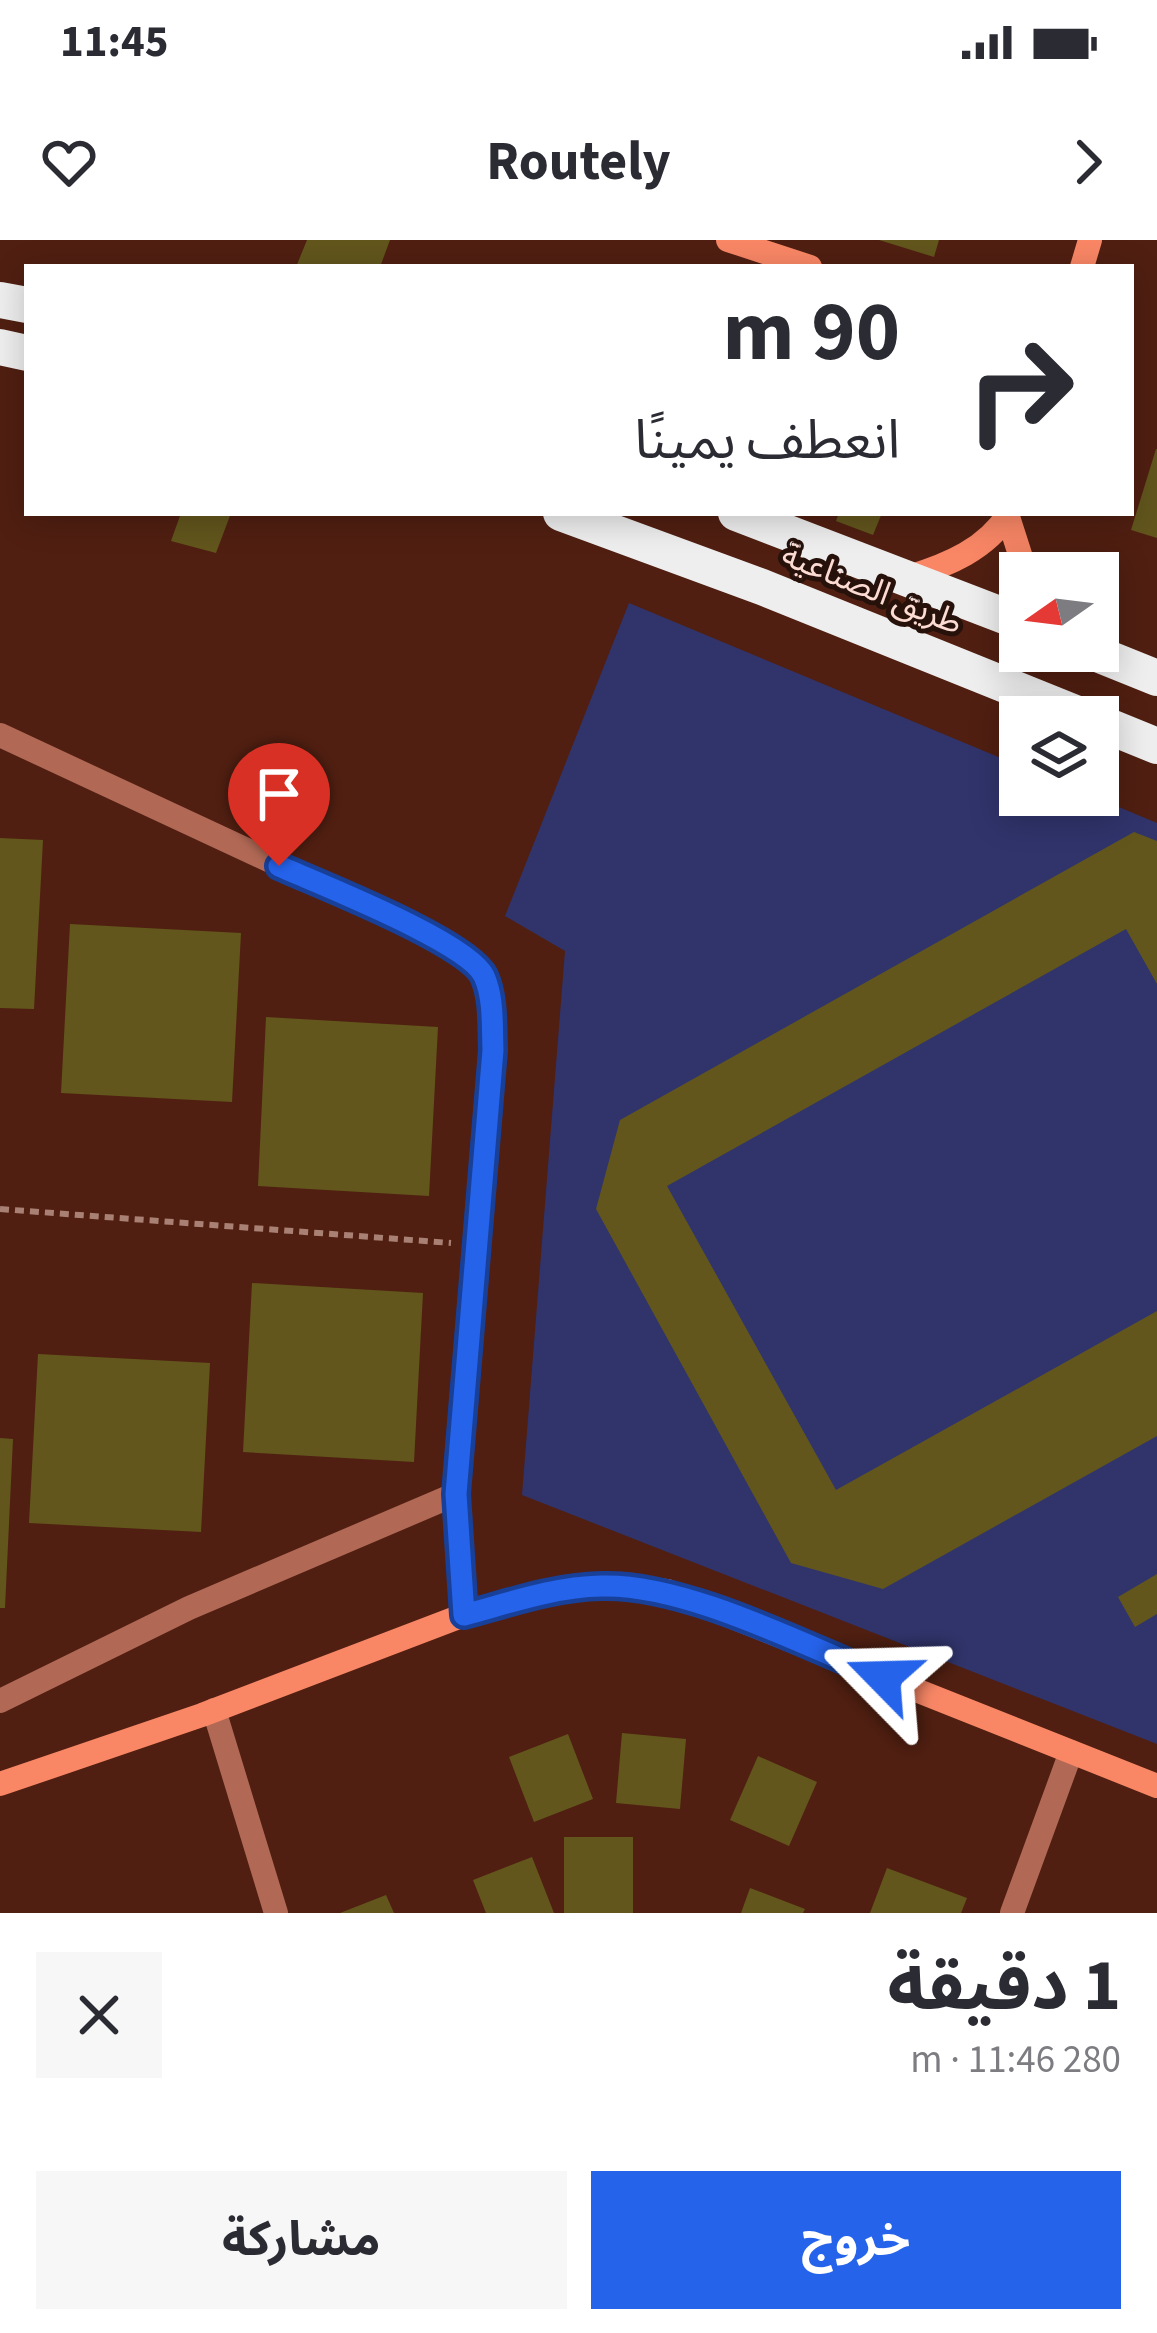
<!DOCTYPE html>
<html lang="ar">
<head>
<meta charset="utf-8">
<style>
  :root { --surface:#fff; --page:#f7f7f7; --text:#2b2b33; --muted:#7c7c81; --accent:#2563eb }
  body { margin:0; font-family:"Source Sans 3","Noto Sans Arabic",sans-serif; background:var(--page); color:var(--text); direction:rtl; height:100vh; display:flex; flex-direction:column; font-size:45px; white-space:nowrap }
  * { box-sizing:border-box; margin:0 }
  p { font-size:39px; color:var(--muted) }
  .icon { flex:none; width:66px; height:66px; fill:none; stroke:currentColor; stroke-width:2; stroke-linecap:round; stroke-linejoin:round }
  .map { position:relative; height:1673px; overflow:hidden; direction:ltr }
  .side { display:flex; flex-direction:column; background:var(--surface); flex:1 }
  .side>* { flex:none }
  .banner { position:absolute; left:24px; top:24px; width:1110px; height:252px; border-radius:0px; box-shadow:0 6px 30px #0003; direction:rtl; background:#fff; color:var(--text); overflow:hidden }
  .needle { width:78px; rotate:256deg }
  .buttons { position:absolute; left:999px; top:312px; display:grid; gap:24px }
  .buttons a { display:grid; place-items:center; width:120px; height:120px; border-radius:0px; background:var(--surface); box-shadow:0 6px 30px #0003; font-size:60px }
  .pin { position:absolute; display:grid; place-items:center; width:102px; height:102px; color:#fff; margin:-123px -51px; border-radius:50% 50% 50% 0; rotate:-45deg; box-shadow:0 0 12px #0007 }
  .pin .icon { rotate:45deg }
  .me { position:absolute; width:132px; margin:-66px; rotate:292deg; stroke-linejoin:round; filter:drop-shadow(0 0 9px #0008) }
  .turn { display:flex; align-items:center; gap:42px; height:252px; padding:0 36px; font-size:54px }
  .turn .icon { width:156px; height:156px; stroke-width:2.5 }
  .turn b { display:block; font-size:84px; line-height:102px }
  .round { display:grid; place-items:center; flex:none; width:126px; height:126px; border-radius:0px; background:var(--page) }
  .summary { display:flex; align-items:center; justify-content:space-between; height:204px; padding:0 36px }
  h1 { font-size:72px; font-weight:700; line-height:90px }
  .action { display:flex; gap:24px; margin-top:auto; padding:24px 36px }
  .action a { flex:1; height:138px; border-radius:0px; background:var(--accent); color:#fff; font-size:48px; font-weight:700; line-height:138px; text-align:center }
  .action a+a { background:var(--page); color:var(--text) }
  .status { display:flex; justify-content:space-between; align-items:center; height:84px; padding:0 60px; background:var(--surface); direction:ltr }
  .status svg { height:33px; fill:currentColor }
  header { display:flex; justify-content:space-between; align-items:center; height:156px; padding:0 36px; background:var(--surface); font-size:54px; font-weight:700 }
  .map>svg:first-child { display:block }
  .green { fill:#30346b }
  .building { fill:#62561d }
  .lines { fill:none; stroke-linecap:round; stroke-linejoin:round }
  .path { stroke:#a88074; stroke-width:6; stroke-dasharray:9 6; stroke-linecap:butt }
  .street { stroke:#b16955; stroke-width:24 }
  .secondary { stroke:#f98766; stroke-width:24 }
  .highway { stroke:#eee; stroke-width:36 }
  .route-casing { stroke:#184099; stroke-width:30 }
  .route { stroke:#2563eb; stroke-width:21 }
  .labels { text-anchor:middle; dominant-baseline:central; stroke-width:10; stroke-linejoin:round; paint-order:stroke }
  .street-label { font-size:33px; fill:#fcdcd2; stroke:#27110b }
</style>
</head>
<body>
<div class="status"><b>11:45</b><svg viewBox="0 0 49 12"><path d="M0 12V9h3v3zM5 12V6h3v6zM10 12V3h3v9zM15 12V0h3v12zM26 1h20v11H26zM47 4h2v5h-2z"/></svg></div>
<header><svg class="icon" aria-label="forward" viewBox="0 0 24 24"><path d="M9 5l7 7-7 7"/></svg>Routely<svg class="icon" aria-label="heart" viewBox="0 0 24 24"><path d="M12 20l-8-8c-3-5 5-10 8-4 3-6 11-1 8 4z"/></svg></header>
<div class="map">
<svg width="1157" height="1673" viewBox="0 0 1157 1673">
  <rect width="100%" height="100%" fill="#501f11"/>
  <path class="green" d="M629,363L1020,526V555H1090L1157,583V1504L522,1255L565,711L505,676Z"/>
  <path class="building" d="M307,0H390L380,27H296Z
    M879,0H939L934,17Z
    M1156,209H1157V298L1131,290Z
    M181,273H231L216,313L171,301Z
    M839,273H882L873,295L836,281Z
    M1134,592L1157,601V744L1126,689L667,946L836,1250L1157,1071V1196L883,1349L791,1323L596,969L620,880Z
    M0,598L43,600L34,769L0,768Z
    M70,684L241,693L232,862L61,853Z
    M266,777L438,787L429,956L258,946Z
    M252,1043L423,1053L414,1222L243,1212Z
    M38,1114L210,1123L201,1292L29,1283Z
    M0,1198L13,1199L5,1368H0Z
    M1157,1334V1374L1135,1387L1118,1357Z
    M622,1493L686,1499L680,1569L616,1563Z
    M568,1494L593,1559L534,1582L509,1517Z
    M758,1516L817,1542L789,1606L730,1580Z
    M564,1597H633V1673H564Z
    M532,1617L554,1673H486L473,1640Z
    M887,1628L967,1658L961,1673H870Z
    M750,1648L805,1669L803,1673H741Z
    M386,1655L394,1673H340Z"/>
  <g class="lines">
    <path class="path" d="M0,969L451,1003"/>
    <path class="street" d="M0,495L451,705L483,732L491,766L493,810L456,1254L464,1375
      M0,1461L189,1368L456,1254
      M214,1470L276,1673
      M1012,1673L1071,1512"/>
    <path class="secondary" d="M728,0L810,27
      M1082,27L1090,0
      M1008,277L1026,333
      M909,337C948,325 987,309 1009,273
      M0,1544L202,1475L464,1375L548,1352L602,1346L667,1351L1157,1546"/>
    <path class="highway" d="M0,60L27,65
      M0,107L27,113
      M561,273L762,347L1085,477
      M736,273L1020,382
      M1090,411L1157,438
      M1098,482L1157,506"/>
  </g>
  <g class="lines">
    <defs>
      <path id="route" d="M279,626C319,644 468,702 484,736C494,758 492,786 493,810L456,1254L464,1375C509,1363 554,1347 601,1346C685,1343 803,1405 883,1437"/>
    </defs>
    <use href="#route" class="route-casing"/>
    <use href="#route" class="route"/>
  </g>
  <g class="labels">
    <g class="street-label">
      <text transform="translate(872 349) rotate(22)">طريق الصناعية</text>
    </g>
  </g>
</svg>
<div class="buttons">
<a><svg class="needle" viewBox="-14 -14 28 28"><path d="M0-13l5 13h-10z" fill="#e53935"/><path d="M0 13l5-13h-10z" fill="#7c7c81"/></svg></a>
<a><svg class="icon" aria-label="layers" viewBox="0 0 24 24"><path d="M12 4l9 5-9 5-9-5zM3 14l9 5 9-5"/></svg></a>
</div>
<div class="pin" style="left:279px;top:626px;background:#d93025"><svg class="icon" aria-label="arrive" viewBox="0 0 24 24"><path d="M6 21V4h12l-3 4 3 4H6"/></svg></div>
<svg class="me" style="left:883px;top:1437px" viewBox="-20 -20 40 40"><path d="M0-17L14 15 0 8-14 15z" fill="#2563eb" stroke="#fff" stroke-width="4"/></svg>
<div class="banner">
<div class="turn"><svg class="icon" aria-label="right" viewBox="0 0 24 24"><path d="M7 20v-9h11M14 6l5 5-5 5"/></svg><div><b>90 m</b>انعطف يمينًا</div></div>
</div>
</div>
<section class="side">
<div class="summary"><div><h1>1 دقيقة</h1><p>280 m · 11:46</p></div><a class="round"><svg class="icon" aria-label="close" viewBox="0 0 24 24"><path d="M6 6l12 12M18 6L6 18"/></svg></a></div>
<div class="action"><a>خروج</a><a>مشاركة</a></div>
</section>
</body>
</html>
